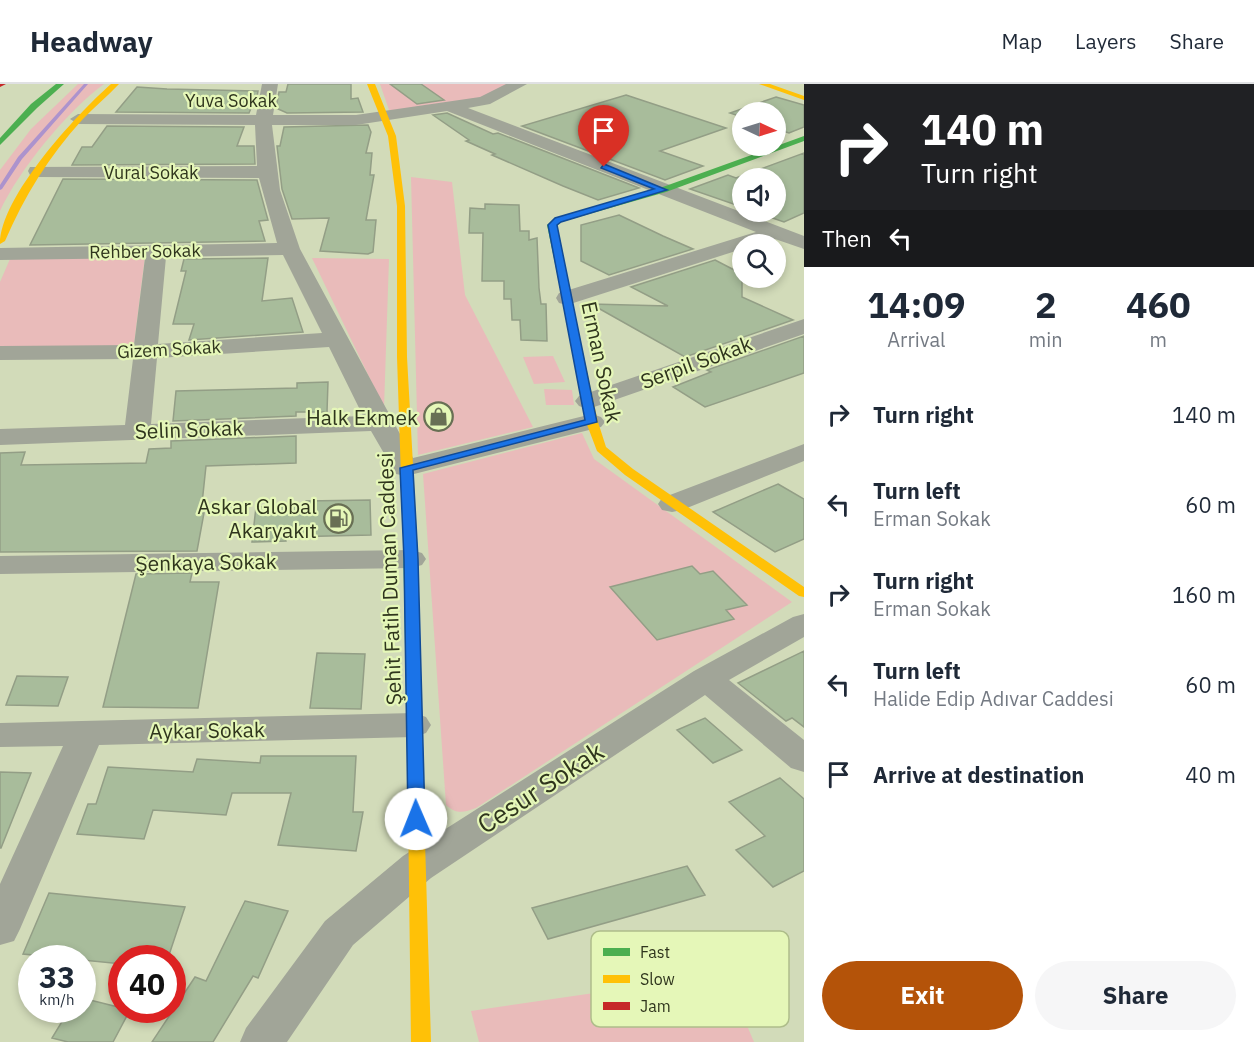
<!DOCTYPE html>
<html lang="en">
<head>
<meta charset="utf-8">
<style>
  :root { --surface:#fff; --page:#f6f6f7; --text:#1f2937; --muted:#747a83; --line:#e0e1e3; --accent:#b45309 }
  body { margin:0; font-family:"IBM Plex Sans",sans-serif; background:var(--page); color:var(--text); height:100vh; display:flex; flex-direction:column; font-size:22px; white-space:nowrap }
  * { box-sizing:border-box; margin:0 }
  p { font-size:20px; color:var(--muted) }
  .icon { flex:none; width:33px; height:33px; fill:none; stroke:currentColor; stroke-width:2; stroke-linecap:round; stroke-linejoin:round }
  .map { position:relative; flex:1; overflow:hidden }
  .sheet { display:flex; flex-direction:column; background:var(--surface); width:450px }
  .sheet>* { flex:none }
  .banner { background:#202124; color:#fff; overflow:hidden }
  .needle { width:39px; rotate:94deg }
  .fabs { position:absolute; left:732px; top:18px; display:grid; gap:12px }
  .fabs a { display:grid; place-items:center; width:54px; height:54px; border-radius:50%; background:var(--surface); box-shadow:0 3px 9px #0003; font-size:30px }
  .speed { position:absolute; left:18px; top:861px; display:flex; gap:12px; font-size:30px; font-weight:700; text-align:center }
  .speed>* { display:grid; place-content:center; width:78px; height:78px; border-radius:50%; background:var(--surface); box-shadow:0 3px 9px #0003; line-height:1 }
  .speed small { font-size:15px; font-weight:400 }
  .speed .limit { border:9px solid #d22; background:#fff; color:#111 }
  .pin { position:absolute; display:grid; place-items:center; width:51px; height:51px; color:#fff; margin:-62px -26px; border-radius:50% 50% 50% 0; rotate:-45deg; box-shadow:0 0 6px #0007 }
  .pin .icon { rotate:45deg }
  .me { position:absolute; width:66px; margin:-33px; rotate:359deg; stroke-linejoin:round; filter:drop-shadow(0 0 4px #0008) }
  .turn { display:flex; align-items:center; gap:21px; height:126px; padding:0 18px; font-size:27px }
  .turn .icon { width:78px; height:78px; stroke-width:2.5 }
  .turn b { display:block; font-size:42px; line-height:51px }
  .then { display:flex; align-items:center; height:57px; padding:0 18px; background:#0003; gap:12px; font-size:22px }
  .eta { display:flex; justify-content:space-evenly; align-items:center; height:102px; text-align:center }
  .eta b { font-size:36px; font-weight:800; line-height:42px }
  .action { display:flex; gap:12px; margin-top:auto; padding:12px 18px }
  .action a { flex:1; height:69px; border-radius:36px; background:var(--accent); color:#fff; font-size:24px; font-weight:800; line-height:69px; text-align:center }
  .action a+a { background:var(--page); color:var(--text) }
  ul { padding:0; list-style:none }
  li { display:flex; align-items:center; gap:18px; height:90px; padding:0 18px }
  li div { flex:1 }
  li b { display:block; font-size:22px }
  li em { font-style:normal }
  header { display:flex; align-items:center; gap:36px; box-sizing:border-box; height:84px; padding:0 30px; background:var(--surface); border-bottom:2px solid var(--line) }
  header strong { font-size:28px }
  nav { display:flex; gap:33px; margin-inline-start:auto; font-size:21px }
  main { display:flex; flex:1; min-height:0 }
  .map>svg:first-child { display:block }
  .green { fill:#e9bbba }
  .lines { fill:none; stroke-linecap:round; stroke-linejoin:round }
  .stream { fill:#ac93cd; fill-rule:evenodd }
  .building { fill:#a8bc9b; stroke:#939e86; stroke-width:1.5 }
  .street { fill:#a1a598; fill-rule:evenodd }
  .fast { fill:#4caf50; fill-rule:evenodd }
  .slow { fill:#ffc107; fill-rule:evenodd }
  .jam { fill:#c62828; fill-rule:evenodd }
  .route { fill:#1a73e8; stroke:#114b97; stroke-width:1.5 }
  .labels { text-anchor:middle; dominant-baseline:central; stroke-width:4.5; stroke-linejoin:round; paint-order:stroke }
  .far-street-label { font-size:18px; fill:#2f351d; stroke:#e5f7b8 }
  .street-label { font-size:21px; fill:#2f351d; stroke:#e5f7b8 }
  .poi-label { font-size:21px; fill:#2f351d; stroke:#e5f7b8; text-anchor:end }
  .near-street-label { font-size:26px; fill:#2f351d; stroke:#e5f7b8 }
  .key { fill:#e5f7b8; stroke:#aebd8a; stroke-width:1.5 }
  .key-label { font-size:16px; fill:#2f351d }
</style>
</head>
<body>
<header>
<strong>Headway</strong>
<nav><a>Map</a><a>Layers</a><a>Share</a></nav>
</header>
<main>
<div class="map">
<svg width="804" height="958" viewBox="0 0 804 958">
  <rect width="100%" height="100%" fill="#d2dbb9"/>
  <path class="green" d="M78,0H104C67,27 19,86 0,127V86L31,45Z
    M380,0H510L478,16L395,28L389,26Z
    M411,93L452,98L465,211L533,343L418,371Z
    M145,172L133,268L0,269V198L10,175Z
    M312,174L389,175L384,324Z
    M553,272L565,298L534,300L523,273Z
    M544,305L572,306L574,321H546Z
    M582,349L594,375L792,518L476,724C463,729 456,730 446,721L423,390Z
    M725,890L754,958H479L471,927Z"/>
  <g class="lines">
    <path class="stream" d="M84,0H88L22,75L2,105L0,106V101L18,73Z"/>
  </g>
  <path class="building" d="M288,0H351V15L358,14L363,28L287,29L276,24L279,8H286Z
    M390,0H421L444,16L417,20Z
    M137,3L167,5L258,7L256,18L254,17L249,29L116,28Z
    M626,11L726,44L660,67L703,82L665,96L522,42Z
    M776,13L804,21V43L789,49L776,45V28H742V33L730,29Z
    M447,29L493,50L498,49L639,104L598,116L563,102L492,71L495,70L466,57L469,56L433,31Z
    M368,41L371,48L366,69H372L370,91H374L366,136H376L373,168L368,170L320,167L329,134L292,135L282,105L277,62H280L284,43Z
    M107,42L244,43L237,62H254L255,80L72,81L82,63H92Z
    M804,69V129L784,138L755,128H776V94H742V123L690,105L728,91L736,94Z
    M63,95L257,96L268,136L259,137L265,157L30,161Z
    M485,120L519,121L520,147H529V156L537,154L539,204L541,220H546L547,257L521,256L520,236H512L511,215H504V197H482L483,149H469L470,124L485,125Z
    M619,131L663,152L693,165L609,191L581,177V141Z
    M268,174L262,217L292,214L303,248L189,256L194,240H173L186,187H181L184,175Z
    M715,176L742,190V213L793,236L685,273L591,220L668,222L631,203Z
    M804,252V289L705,323L673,303L711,288L707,286Z
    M328,298L327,328H296V332L173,337L176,307L297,304V299Z
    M296,352V379L206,382L201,429H204L197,467L0,468V369L25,368L21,381L146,379L149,365L171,364V357Z
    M778,400L804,415V455L775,468L713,428Z
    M370,416L371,451L286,453V457L252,458L256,423L306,422V417Z
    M692,482L700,490L713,487L747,521L726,526L734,535L657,556L610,503Z
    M192,489L190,498H219L198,624L103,623L136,490Z
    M804,567V643L792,634L786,637L738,599Z
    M317,569L365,570L361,625L310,624Z
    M17,592L68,593L58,622L6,621Z
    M705,634L742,666L713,679L677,646Z
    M261,672H356L353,728H363L356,767L278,761L291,709H232L226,731L153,726L144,755L77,750L88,720H96L108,683L193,688L197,675L260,679Z
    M0,688L31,689L1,764H0Z
    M780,694L804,715V787L773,803L736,766L765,752L729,718Z
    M687,782L705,811L548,855L532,824Z
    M49,809L185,823L168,874H122V880L23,870Z
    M245,817L288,827L258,894L253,892L213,958H152L195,893L206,897Z
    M82,914L130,926L113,958H68L52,954L69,926H82Z"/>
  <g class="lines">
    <path class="street" d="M262,0H278L273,31H356L480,13L506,0H527L490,20L468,24L804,152V165L775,155L757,160H742V165L567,221L559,219L556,214L559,209L756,148L447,27L356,41H272L280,106L300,165L413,374L592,330L601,333L605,338L601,343L406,392L396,390L371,347L0,361V345L125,341L133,275L0,276V262L134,261L145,174L0,176V164L277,159L259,94L37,93L30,91L28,87L30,83L257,82L255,41L78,40L70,35L78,30L256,31ZM283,171L322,249L158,260L166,173ZM329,263L363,332L151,340L157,274Z
      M804,235V250L597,322L588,325L579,322L575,317L579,312Z
      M804,360V377L682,426L672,428L662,426L658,420L662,414Z
      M411,466L422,469L426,475L422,481L411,484L0,490V472Z
      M804,530V553L729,596L804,656V688L791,684L705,611L431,794L353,861L287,958H240L246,944L325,837L403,772L694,587L793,533Z
      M414,629L426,633L431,641L426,649L414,653L99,661L20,845L14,857L0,861V800L63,662L0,663V639Z"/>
    <path class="fast" d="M56,0H64L37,24L0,61V54L31,20Z
      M804,52V57L666,108L561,138L557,142L577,240L572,243L568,242L547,141L555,134L660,104Z
      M410,449L417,453L424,723L422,727L416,729L410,727L408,723L403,453Z"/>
    <path class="slow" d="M111,0H119C107,13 94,23 82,36C49,72 24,113 5,157L0,160C0,113 76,31 111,0Z
      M367,0H375L396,52L405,122L407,273L417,453L410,457L403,453L397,273V122L388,52Z
      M759,0H770L804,12V16Z
      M572,237L577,240L598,338L606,363L633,385L804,503V513L799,512L625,391L597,367L586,338L567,240Z
      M416,717L422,719L424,723L431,958H411L408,723L410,719Z"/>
    <path class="jam" d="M0,0H6L0,3Z"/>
  </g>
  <path class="route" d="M604,80L667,106L561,138L557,141L597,338L413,386L418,475L425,735L416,742L408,735L404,475L400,384L585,336L548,141L555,134L654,105L601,84Z"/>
  <defs>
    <symbol id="shop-ring" viewBox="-11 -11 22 22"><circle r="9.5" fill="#e5f7b8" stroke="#686f54" stroke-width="1.5"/><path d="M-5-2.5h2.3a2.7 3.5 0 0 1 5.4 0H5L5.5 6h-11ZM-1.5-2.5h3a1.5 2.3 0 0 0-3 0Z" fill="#686f54"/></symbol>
    <symbol id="fuel-ring" viewBox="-11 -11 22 22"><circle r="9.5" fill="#e5f7b8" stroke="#686f54" stroke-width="1.5"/><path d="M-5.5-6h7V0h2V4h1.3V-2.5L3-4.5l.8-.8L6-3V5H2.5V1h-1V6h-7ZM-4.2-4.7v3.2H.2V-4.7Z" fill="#686f54"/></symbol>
  </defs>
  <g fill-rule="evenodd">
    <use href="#shop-ring" x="422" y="316" width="33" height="33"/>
    <use href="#fuel-ring" x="322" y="418" width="33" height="33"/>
  </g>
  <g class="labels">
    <g class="far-street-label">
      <text x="231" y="16">Yuva Sokak</text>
      <text x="151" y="88">Vural Sokak</text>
      <text transform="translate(145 167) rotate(-1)">Rehber Sokak</text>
      <text transform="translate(169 265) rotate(-3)">Gizem Sokak</text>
    </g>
    <g class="street-label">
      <text transform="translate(602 278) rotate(78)">Erman Sokak</text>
      <text transform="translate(696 278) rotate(-20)">Serpil Sokak</text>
      <text transform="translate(189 345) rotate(-2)">Selin Sokak</text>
      <text transform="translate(206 478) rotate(-1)">Şenkaya Sokak</text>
      <text transform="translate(389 495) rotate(-92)">Şehit Fatih Duman Caddesi</text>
      <text transform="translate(207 646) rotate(-1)">Aykar Sokak</text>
    </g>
    <g class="poi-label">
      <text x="418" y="333">Halk Ekmek</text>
      <text x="317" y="422">Askar Global<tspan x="317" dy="24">Akaryakıt</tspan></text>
    </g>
    <g class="near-street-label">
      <text transform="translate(540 703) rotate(-33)">Cesur Sokak</text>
    </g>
  </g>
  <rect x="591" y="847" width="198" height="96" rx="9" class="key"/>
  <rect x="603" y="864" width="27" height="8" fill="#4caf50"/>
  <rect x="603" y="891" width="27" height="8" fill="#ffc107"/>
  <rect x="603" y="918" width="27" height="8" fill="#c62828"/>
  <g class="key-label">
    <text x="640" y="874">Fast</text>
    <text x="640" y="901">Slow</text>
    <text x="640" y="928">Jam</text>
  </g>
</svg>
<div class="fabs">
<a><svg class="needle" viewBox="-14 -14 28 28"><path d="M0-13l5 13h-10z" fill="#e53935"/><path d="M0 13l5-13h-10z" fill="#747a83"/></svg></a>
<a><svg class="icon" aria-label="sound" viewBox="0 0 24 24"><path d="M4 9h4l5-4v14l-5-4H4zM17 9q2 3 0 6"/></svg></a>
<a><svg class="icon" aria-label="search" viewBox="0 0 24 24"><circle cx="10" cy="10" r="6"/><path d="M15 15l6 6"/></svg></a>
</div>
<div class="speed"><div>33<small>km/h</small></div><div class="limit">40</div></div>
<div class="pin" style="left:604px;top:83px;background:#d93025"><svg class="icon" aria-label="arrive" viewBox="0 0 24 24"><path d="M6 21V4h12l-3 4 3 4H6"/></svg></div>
<svg class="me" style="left:416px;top:735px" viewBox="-20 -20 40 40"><circle r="19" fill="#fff"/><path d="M0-13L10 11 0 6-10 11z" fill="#1a73e8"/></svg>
</div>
<section class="sheet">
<div class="banner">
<div class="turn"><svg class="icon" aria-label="right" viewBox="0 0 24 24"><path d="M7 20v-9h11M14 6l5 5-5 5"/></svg><div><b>140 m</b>Turn right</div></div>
<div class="then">Then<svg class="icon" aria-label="left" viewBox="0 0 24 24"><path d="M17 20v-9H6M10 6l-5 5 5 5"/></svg></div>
</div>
<div class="eta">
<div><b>14:09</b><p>Arrival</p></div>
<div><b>2</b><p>min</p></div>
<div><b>460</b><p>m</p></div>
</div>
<ul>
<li><svg class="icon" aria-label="right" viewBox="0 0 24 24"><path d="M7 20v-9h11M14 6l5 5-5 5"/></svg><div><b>Turn right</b></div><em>140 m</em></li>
<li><svg class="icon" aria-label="left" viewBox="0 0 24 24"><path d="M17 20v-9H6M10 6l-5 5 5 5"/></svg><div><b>Turn left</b><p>Erman Sokak</p></div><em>60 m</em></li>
<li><svg class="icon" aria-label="right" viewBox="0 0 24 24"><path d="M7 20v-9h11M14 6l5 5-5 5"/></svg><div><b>Turn right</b><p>Erman Sokak</p></div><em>160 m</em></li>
<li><svg class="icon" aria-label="left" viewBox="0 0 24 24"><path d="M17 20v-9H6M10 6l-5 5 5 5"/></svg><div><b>Turn left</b><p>Halide Edip Adıvar Caddesi</p></div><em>60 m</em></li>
<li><svg class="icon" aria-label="arrive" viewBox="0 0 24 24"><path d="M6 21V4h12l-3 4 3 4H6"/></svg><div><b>Arrive at destination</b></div><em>40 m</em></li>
</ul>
<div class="action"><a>Exit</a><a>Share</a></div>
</section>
</main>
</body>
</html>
